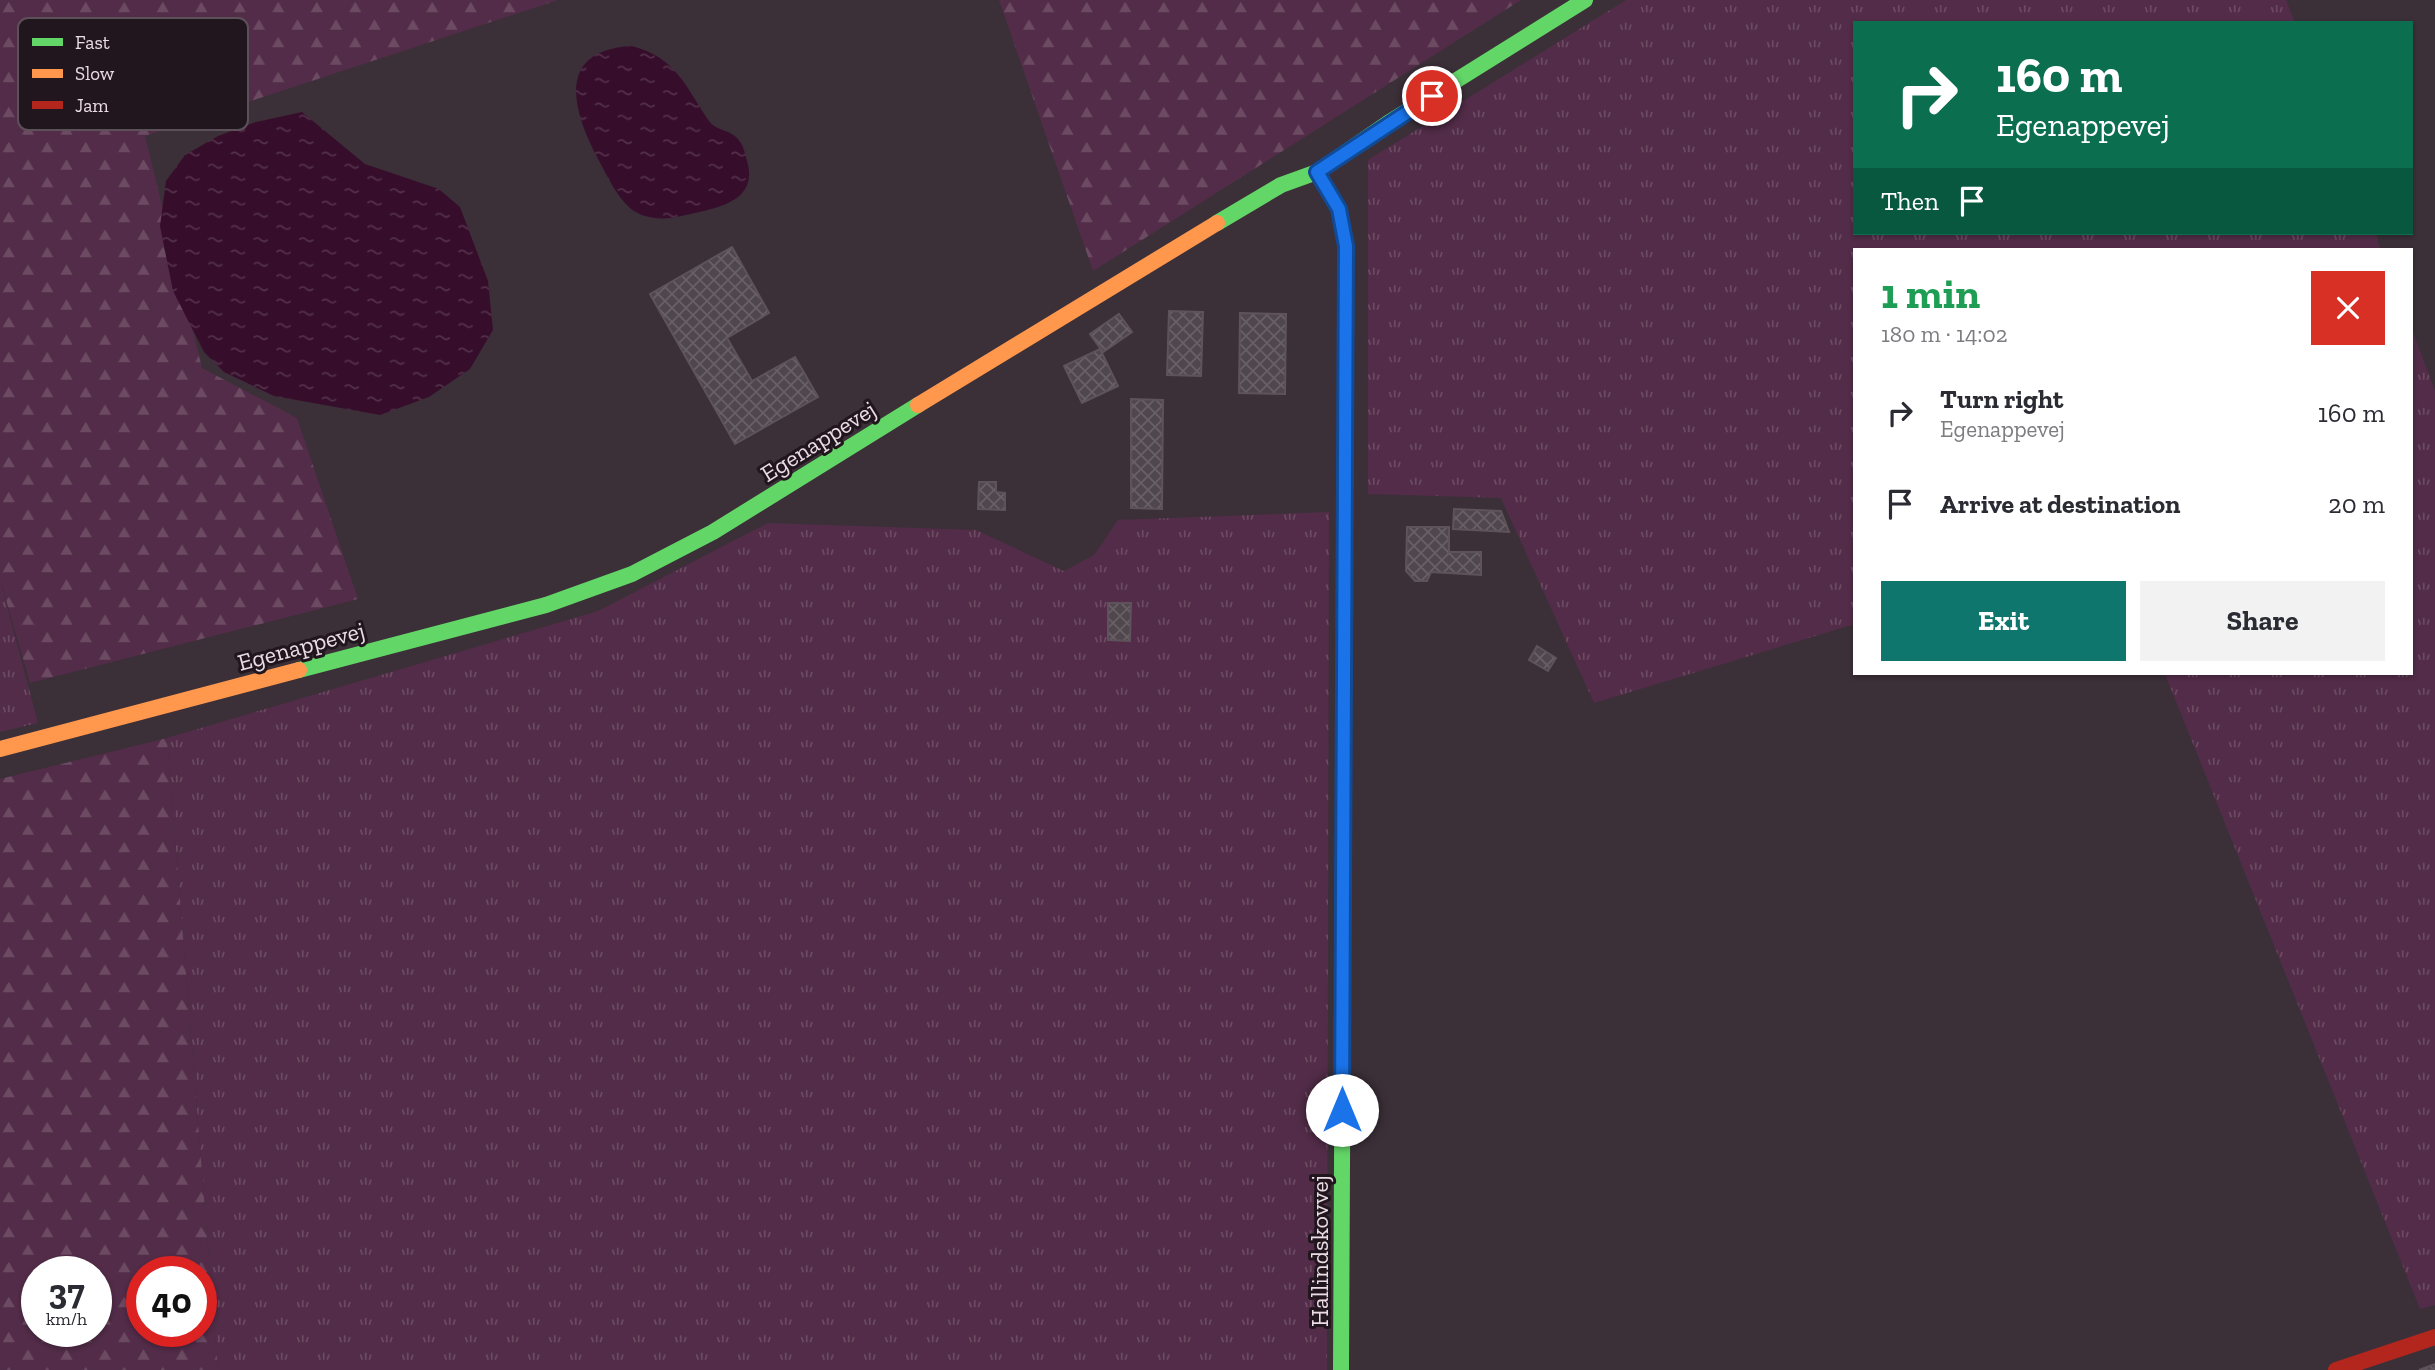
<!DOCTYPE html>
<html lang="en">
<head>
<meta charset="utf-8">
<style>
  :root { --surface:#fff; --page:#f2f2f3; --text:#2b2b33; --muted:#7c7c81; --accent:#0f766e }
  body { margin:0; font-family:"Zilla Slab",serif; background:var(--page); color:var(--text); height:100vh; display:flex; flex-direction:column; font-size:26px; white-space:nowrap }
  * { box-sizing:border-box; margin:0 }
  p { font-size:23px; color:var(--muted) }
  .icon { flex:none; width:38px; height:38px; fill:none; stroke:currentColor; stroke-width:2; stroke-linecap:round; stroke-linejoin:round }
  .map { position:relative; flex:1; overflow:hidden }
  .details { position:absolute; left:1853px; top:248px; width:560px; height:427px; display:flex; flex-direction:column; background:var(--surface); border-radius:0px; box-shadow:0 2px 5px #0004 }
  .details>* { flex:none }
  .guide { position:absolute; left:1853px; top:21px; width:560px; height:214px; border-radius:0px; box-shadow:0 2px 5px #0004; background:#0b6e4f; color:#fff; overflow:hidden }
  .speed { position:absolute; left:21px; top:1256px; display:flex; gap:14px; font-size:35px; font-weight:700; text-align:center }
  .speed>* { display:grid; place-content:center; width:91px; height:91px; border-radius:50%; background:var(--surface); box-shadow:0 2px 5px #0004; line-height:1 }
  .speed small { font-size:18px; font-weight:400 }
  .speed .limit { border:10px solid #d22; background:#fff; color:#111 }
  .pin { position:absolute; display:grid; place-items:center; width:60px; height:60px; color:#fff; margin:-30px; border:4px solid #fff; border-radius:50%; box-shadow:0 2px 7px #0007 }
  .me { position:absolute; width:77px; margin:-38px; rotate:0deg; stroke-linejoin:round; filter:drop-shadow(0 0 5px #0008) }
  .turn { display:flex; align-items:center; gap:24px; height:147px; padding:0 28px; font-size:32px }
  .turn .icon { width:91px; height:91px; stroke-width:2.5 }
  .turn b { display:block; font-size:49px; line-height:60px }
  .then { display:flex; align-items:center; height:66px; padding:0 28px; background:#0003; gap:14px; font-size:26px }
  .round { display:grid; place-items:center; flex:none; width:74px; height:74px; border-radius:0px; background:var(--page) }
  .overview { display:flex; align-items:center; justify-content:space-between; height:119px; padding:0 28px }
  h1 { font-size:42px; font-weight:700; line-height:52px; color:#1e9e55 }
  .primary-button { display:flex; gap:14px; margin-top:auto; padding:14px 28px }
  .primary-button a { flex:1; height:80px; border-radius:0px; background:var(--accent); color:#fff; font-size:28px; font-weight:700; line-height:80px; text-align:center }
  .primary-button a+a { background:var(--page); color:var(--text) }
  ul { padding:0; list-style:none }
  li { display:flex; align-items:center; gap:21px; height:91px; padding:0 28px }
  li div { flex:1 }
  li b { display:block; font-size:26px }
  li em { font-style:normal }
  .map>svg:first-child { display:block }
  .grass { fill:url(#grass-tufts) }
  .forest { fill:url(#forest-firs); fill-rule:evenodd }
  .water { fill:url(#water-ripples) }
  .building { fill:url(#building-cross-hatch); stroke:#5e535b; stroke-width:2 }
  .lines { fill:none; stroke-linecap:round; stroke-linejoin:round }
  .fast { stroke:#63d668; stroke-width:16 }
  .slow { stroke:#ff974d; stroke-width:16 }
  .jam { stroke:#b3261e; stroke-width:16 }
  .route-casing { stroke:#114b97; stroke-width:18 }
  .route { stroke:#1a73e8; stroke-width:12 }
  .labels { text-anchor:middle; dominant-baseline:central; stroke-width:6; stroke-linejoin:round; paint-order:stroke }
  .street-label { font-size:24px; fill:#eadbe5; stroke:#21161d }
  .key { fill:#21161d; stroke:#5d5159; stroke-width:2 }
  .key-label { font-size:19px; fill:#eadbe5 }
</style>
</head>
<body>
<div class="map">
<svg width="2435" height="1370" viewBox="0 0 2435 1370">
  <defs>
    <pattern id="grass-tufts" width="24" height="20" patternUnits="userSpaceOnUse" patternTransform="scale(1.75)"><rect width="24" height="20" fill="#522c48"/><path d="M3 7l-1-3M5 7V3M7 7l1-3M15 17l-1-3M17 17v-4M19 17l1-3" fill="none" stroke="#6b4a62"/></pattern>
    <pattern id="forest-firs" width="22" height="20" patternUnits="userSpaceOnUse" patternTransform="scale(1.75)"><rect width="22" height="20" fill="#522c48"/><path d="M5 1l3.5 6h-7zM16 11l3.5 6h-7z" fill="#6b4a62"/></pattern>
    <pattern id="water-ripples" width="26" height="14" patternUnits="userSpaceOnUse" patternTransform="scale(1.75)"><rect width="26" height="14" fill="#360e2c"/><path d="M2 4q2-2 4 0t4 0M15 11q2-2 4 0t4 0" fill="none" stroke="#53304a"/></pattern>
    <pattern id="building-cross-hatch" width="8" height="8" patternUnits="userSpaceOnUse" patternTransform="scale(1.75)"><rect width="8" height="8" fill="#50464d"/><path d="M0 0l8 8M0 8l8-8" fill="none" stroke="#696066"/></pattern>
  </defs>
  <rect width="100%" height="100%" fill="#3b2f38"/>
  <path class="grass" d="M1626,0H2286L2295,23H1855V233H2375L2381,250H1855V624L1594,703L1501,498L1368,494V160Z
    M2412,329L2435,391V1305L2420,1309L2165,674H2412Z
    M1329,512L1327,1370H218L167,738L598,611L768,523L976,530L1064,571L1094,555L1118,520Z
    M0,579L38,723L0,732Z"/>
  <path class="forest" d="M0,0H558L145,136L202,368L297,418L358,599L30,683L0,579Z
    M999,0H1521L1093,271Z
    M167,738L218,1370H0V779ZM37,1272H96V1332H37ZM142,1272H201V1332H142Z"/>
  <path class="water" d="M632,46C677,58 685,86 709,121C715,130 729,130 736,137C743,143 745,153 747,161C760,204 711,209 681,216C665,220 644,220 630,208C616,196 607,175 598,159C572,110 555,50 632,46Z
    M302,112L365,164L439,189L460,207L488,281L493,330L470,369L429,397L380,415L274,396L224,372L204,352L173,291L160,226L166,181L185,155L218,136L256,122Z"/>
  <path class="building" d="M732,247L769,313L727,338L752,381L795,357L818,397L735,444L650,294Z
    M1169,311L1203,312L1201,376L1167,375Z
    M1240,313L1286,314L1285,394L1239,393Z
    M1119,314L1132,332L1103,352L1090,334Z
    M1100,349L1118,386L1082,403L1064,366Z
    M1131,399L1163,400L1162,509L1131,508Z
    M979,482H996V492L1005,493V510L978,509Z
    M1454,509L1501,511L1509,532L1453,529Z
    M1407,527H1449V552H1481V575L1431,572L1427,581H1415L1406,571Z
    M1108,603H1131L1130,641L1108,640Z
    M1537,646L1556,658L1548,671L1529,660Z
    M2435,1364V1370H2419Z"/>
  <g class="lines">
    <path class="fast" d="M1217,223L1281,185L1317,172L1388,123L1585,0
      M299,670L546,605L632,574L713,532L918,405
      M1341,1370L1343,962"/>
    <path class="slow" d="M1317,172L1339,209L1346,246L1345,499
      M918,405L1217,223
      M0,749L299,670"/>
    <path class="jam" d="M1343,962L1345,499
      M2336,1370L2435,1337"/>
  </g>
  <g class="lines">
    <defs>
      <path id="route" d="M1342,1110L1346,246L1339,209L1317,172L1432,96"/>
    </defs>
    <use href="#route" class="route-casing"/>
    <use href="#route" class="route"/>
  </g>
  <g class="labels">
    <g class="street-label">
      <text transform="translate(818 441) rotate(-32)">Egenappevej</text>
      <text transform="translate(301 646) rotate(-15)">Egenappevej</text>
      <text transform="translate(1319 1251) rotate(-90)">Hallindskovvej</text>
    </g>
  </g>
  <rect x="18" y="18" width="230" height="112" rx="10" class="key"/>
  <rect x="32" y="38" width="31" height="8" fill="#63d668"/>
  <rect x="32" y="69" width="31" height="9" fill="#ff974d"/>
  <rect x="32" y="101" width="31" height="8" fill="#b3261e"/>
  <g class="key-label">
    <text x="75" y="49">Fast</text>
    <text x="75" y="80">Slow</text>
    <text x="75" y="112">Jam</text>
  </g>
</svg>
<div class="speed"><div>37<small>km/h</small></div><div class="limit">40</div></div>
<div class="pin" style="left:1432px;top:96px;background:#d93025"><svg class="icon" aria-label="arrive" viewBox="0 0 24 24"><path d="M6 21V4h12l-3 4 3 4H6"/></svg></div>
<svg class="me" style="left:1342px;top:1110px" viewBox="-20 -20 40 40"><circle r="19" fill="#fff"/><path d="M0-13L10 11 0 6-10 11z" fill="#1a73e8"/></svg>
<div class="guide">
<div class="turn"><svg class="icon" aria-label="right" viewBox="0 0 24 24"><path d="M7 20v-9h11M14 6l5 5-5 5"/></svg><div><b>160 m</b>Egenappevej</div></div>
<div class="then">Then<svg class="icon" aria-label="arrive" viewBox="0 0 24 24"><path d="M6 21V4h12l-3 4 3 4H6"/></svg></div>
</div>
<section class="details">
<div class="overview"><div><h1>1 min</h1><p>180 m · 14:02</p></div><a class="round" style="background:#d93025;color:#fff"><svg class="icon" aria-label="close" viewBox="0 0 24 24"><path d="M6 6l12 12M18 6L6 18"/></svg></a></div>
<ul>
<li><svg class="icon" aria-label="right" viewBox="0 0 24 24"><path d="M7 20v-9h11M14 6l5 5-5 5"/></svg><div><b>Turn right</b><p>Egenappevej</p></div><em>160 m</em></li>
<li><svg class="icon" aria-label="arrive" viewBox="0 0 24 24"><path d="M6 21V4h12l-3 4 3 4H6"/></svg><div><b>Arrive at destination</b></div><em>20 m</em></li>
</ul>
<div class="primary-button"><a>Exit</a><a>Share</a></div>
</section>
</div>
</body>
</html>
